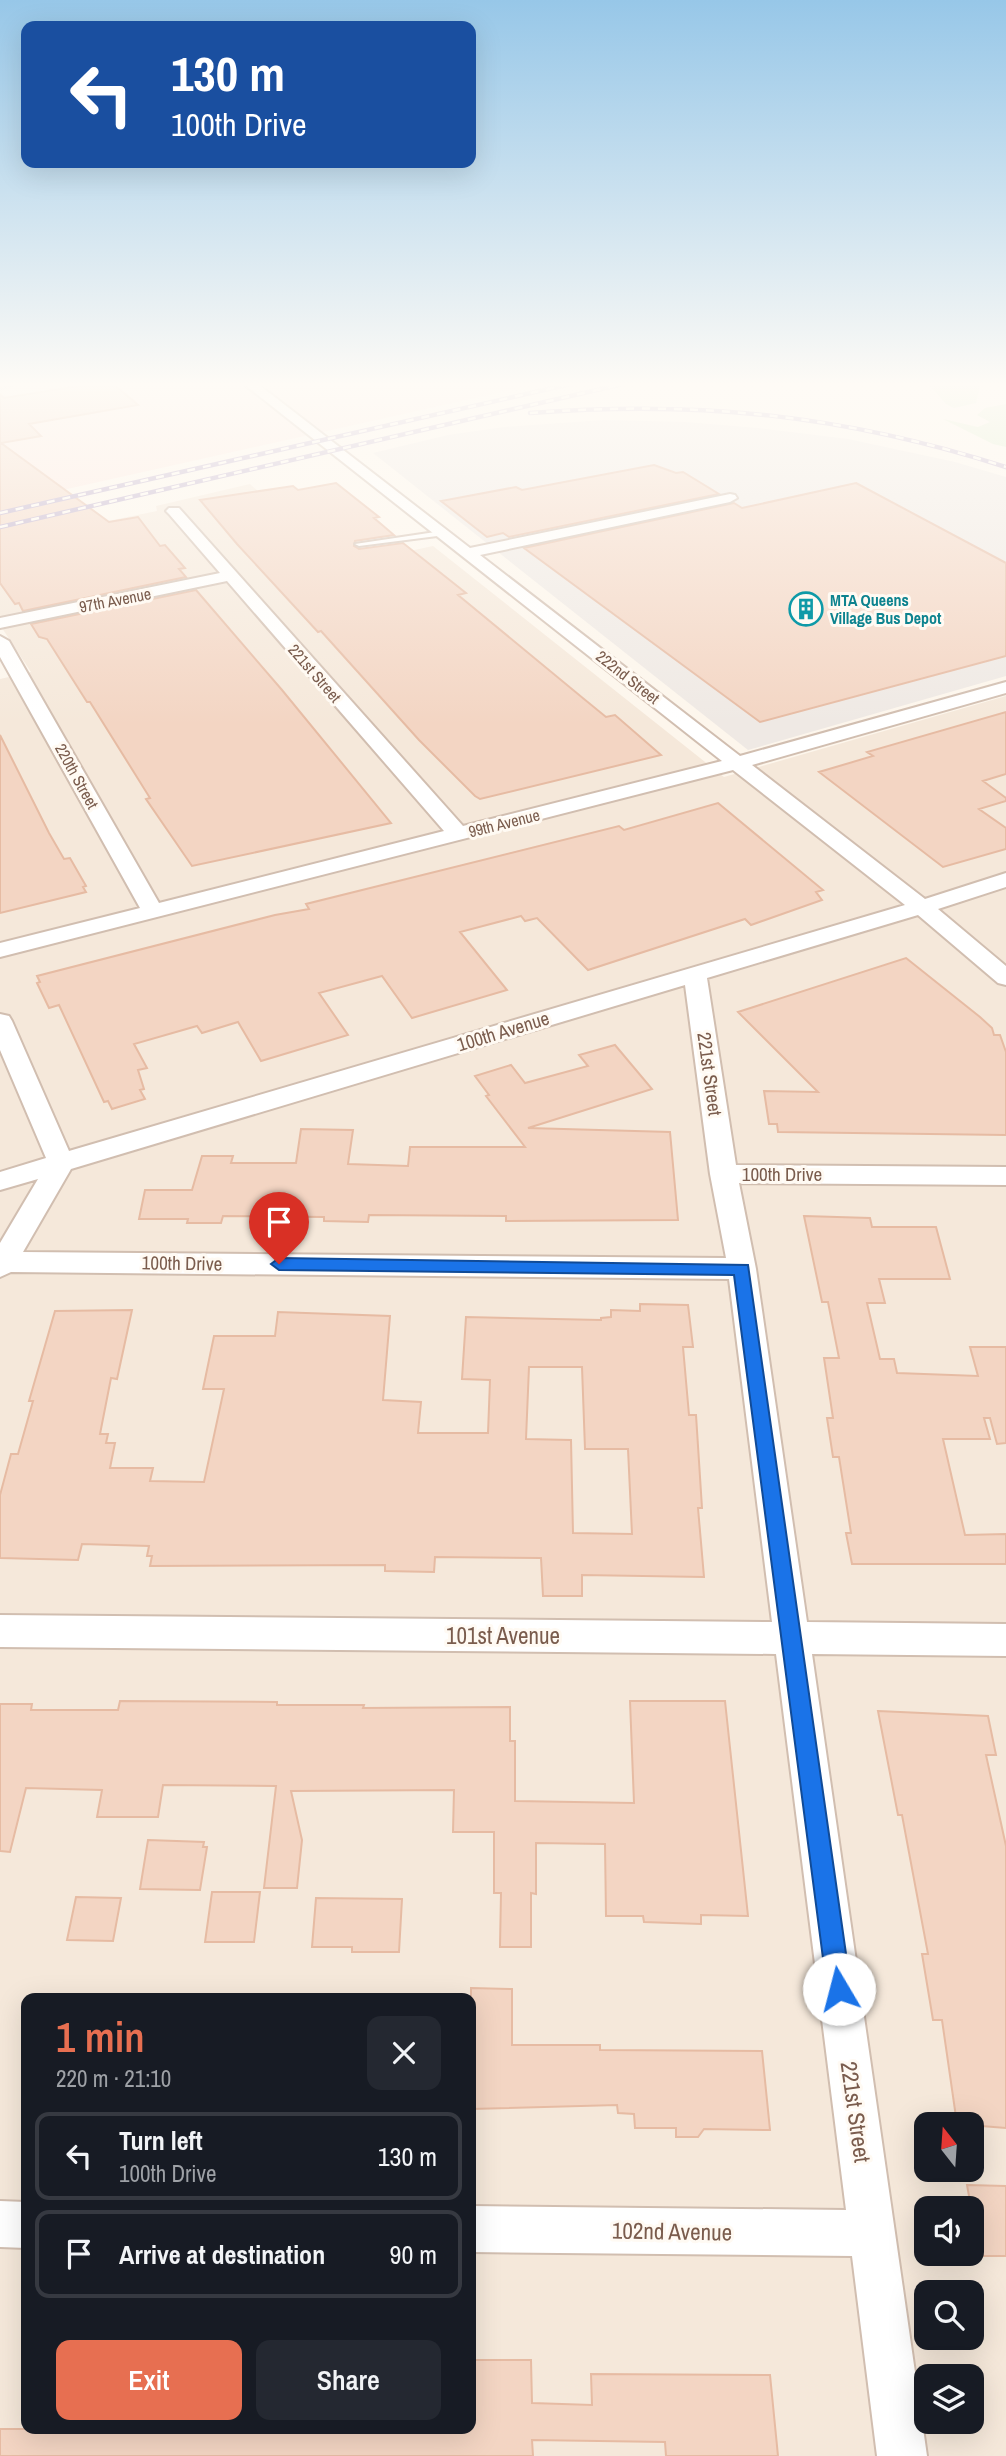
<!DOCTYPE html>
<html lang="en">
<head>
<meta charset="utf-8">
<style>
  :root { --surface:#171b24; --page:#242831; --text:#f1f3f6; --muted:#9ea1a6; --line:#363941; --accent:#e76f51 }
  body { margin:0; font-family:"Archivo Narrow",sans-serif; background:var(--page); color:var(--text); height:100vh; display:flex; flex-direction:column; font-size:26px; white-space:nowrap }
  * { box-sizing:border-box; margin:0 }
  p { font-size:23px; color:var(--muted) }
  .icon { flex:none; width:38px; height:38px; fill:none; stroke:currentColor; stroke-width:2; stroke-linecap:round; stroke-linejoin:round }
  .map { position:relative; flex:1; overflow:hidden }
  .side { position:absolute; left:21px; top:1993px; width:455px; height:441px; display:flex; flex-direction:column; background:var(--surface); border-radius:14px; box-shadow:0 7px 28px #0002 }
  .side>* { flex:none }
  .banner { position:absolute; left:21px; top:21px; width:455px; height:147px; border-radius:14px; box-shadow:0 7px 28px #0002; background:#1a4fa0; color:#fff; overflow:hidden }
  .needle { width:46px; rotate:343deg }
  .buttons { position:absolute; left:914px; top:2112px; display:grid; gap:14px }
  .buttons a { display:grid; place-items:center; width:70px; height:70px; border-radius:14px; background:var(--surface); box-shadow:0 7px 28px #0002; font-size:35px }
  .pin { position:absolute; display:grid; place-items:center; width:60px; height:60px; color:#fff; margin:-72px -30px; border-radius:50% 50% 50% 0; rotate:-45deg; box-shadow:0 0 7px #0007 }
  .pin .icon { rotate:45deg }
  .me { position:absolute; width:77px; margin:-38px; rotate:352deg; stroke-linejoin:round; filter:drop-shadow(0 0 5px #0008) }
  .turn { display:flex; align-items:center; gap:24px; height:147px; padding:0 35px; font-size:32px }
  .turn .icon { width:91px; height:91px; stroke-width:2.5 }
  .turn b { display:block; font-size:49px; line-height:60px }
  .round { display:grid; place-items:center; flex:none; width:74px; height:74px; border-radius:14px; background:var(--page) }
  .summary { display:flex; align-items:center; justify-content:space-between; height:119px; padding:0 35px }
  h1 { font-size:42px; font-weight:600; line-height:52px; color:var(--accent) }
  .primary-button { display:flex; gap:14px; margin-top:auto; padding:14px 35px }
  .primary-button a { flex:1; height:80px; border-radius:14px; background:var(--accent); color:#fff; font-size:28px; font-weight:600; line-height:80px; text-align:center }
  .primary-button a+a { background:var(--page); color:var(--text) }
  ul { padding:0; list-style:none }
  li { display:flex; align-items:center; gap:21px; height:88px; margin:0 14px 10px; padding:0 21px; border:4px solid var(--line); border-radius:14px }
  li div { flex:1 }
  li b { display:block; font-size:26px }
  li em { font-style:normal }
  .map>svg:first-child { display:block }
  .residential { fill:#f5e8da; fill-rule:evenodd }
  .commercial { fill:#fde8e0 }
  .industrial { fill:#efe9e4 }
  .green { fill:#d8ecc9 }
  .building { fill:#f3d5c3; stroke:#e6bba3; stroke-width:2; fill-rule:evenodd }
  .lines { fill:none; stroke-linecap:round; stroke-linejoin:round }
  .service-casing { stroke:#d1beb0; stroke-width:4 }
  .minor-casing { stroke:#d1beb0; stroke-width:4 }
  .primary-casing { stroke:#dad1cd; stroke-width:4 }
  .service { fill:#fff; fill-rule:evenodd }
  .minor { fill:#fff; fill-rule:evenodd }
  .primary { fill:#fbd9a5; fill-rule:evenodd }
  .rail-casing { stroke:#b9a8c9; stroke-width:4.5 }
  .rail { stroke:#fffaf3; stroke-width:2.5; stroke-dasharray:8; stroke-linecap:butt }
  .route { fill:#1a73e8; stroke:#114b97; stroke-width:2 }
  .labels { text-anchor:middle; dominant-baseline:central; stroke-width:6; stroke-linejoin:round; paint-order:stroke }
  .far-street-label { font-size:16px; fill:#7a5c4d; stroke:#fffaf3 }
  .far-culture-label { font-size:16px; font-weight:bold; fill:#0d838f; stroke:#fffaf3; text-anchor:start }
  .street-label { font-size:19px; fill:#7a5c4d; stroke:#fffaf3 }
  .near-street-label { font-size:23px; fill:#7a5c4d; stroke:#fffaf3 }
</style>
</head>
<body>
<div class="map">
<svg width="1006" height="2456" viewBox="0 0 1006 2456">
  <rect width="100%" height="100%" fill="#fdf6ec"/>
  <path class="residential" d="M250,484L341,566L433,546L724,777L1006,696V2456H0V679L31,672L0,625V543L157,511L156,506ZM26,1998H471V2429H26ZM926,2124H971V2170H926ZM926,2208H971V2254H926ZM926,2292H971V2338H926ZM926,2376H971V2422H926Z"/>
  <path class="commercial" d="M0,381H231L235,385L265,381H551L0,504Z"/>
  <path class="industrial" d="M604,420L686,422L758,428L848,439L955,462L1006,477V676L748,750L373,453L448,435L504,427Z"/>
  <path class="green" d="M926,381H981L976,403L954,408L946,404Z
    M1006,404V447L993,444L943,419L978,427L990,422L977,415L985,408Z"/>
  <path class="building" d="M110,381L138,405L29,424L41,436L1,443L109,522L138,517L160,546L165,545L185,568L179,569L186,577L23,611L19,603L15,604L0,583V394L4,398Z
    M654,465L676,473L683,472L719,494L509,537L503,533L487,537L441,501L516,487L522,490Z
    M336,483L379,517L374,518L394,535L355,541L354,546L359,549L403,543L466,593L458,595L584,699L606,717L615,715L661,755L480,799L475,796L419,740L321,631L318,632L237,544L200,500L293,486L298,490Z
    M856,483L1006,563V656L760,722L524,548L734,503L742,508Z
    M196,590L282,690L391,823L192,866L146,799L150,798L90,702H87L47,639L39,637L31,624Z
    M1006,712V774L983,781L1006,798V801L979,809L1006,828V849L943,867L819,772L873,756L867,752Z
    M0,735L49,833L64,859L70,858L86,886L83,887L86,892L0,913Z
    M718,803L823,890L816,892L822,900L751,925L745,919L588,970L537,918L525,921L521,916L460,932L507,990L412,1018L382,976L319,993L348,1035L261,1061L238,1022L202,1033L197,1026L134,1044L147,1068L138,1070L144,1089L140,1090L145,1099L112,1109L108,1101L104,1102L59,1005L49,1008L37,983L40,982L37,976L275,915L309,909L306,904L619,826L624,830Z
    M906,958L980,1017L992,1028L994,1035H1000L1006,1052V1135L778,1132L777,1124H769L764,1091L818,1092L738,1012Z
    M615,1045L652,1089L528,1128L670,1132L678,1220L506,1221V1216L369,1215L368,1222L324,1221V1217L223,1216L221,1223H187L188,1219H139L145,1190H192L202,1156H233L231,1163H296L301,1129L353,1130L348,1164L408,1166L410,1147H525L486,1096L489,1095L475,1076L511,1065L525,1083L588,1066L579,1055Z
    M804,1216L870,1218L872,1227H936L950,1279H879L885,1303H867L880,1359H894L897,1373L978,1376L970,1347H1006V1443L997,1444L990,1418H984L990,1439H943L965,1535L1006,1534V1564H852L846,1533H851L839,1457H833L827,1418H833L824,1358H839L828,1302H822Z
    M640,1304L688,1305L693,1347H683L689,1415H696L702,1508H698L704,1577L582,1575V1596H543L541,1558L435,1557L434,1572L385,1571V1565L150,1566L152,1556H147L149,1546L82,1544L78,1560L0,1558V1495L11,1454H18L33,1401H29L55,1311L132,1310L117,1379L111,1378L100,1434H108L106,1443H115L110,1468H153L150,1481L204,1482L224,1389H203L214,1336H275L278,1312L390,1316L383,1400L421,1402L418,1433H488L490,1380L462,1379L466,1317L601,1320V1318L611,1317V1310L640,1311ZM529,1367H582L585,1449H628L632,1534L573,1533L571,1440L526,1439Z
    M120,1701L277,1702V1705H364L363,1708L510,1707V1741H515V1801L634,1803L630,1701H725L748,1916L701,1915V1924L644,1922L643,1916H606L605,1844L536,1843V1894L531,1893V1947H500L501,1893H494V1832H453L454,1790L291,1791L302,1840L297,1888H264L276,1786L163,1785L158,1817H97L102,1790L26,1788L10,1852L0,1851V1704H32L31,1710H118Z
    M878,1711L988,1716L996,1755H986L1006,1846V2128L957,2124L942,2020H933L922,1954H928L902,1815H898Z
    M148,1840L204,1842L203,1847H207L200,1890L140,1889Z
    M212,1892H260L254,1942H205Z
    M76,1897L121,1898L113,1941L67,1940Z
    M316,1898L402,1899L399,1952H352V1947H312Z
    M471,1988L512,1989V2045H600V2050L762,2051L770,2130L704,2129L698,2137H676V2128H635L634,2114L618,2113L617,2105L471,2109Z
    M967,2185L1006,2186V2256H980Z
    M471,2360H531L532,2403L592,2405L591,2374L770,2375L778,2456H666L665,2442L532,2440L533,2456H0V2429H471Z"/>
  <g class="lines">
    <defs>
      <path id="service" d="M442,531L446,533L445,535L359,546L355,544Z"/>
      <path id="minor" d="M240,381H254L470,548L730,494L735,495L737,498L730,502L480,555L740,756L1006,682V693L752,765L925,899L1006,873V887L938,909L1006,966V985L998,983L918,915L707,978L736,1165L1006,1167V1185L739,1183L756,1269L807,1622L1006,1624V1656L812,1654L927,2456H877L852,2256L471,2252V2206L846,2210L776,1654L0,1647V1615L772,1622L729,1279L11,1272L0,1277V1243L38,1179L0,1190V1172L46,1158L0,1050V1014L9,1016L12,1021L69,1151L905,905L733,770L0,957V943L140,908L0,657V636L9,641L159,903L444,831L227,581L0,628V618L220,573L169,514L166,511L169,508H179L463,826L722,761ZM685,985L710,1174L726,1258L23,1252L71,1169Z
        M0,2201L26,2202V2248L0,2247Z"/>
      <path id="primary" d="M0,381H15L12,385L0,388Z"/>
    </defs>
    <use href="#service" class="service-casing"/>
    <use href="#minor" class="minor-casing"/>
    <use href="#primary" class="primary-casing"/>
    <use href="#service" class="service"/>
    <use href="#minor" class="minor"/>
    <use href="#primary" class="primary"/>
    <defs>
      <path id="rail" d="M530,413C700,400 843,415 1006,467
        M0,513L584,381
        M0,527L636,381"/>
    </defs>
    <use href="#rail" class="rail-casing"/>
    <use href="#rail" class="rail"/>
  </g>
  <linearGradient id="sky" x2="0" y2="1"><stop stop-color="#97c7e8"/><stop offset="0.53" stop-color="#fefbf6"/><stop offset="1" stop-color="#fefbf6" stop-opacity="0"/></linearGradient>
  <rect width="1006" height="725" fill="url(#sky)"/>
  <path class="route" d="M279,1258L748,1265L851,1989L848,1998L839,2001L831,1998L827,1989L734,1275L279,1270L271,1264Z"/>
  <defs>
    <symbol id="building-ring" viewBox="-11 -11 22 22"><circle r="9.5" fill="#fffaf3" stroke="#0f9aa8" stroke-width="1.5"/><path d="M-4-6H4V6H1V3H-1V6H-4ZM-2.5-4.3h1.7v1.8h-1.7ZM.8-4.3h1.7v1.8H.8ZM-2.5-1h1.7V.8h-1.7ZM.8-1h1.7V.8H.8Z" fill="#0f9aa8"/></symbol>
  </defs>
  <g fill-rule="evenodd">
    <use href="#building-ring" x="787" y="590" width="38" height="38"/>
  </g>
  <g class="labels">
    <g class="far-street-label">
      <text transform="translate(115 600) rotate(-11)">97th Avenue</text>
      <text transform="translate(315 673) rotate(49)">221st Street</text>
      <text transform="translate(628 677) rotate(38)">222nd Street</text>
      <text transform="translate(77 776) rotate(61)">220th Street</text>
      <text transform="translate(504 823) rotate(-14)">99th Avenue</text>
    </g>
    <g class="far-culture-label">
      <text x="830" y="600">MTA Queens<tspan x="830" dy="18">Village Bus Depot</tspan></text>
    </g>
    <g class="street-label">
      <text transform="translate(503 1031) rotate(-17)">100th Avenue</text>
      <text transform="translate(710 1074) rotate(82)">221st Street</text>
      <text x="782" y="1174">100th Drive</text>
      <text transform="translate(182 1263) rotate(1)">100th Drive</text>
    </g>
    <g class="near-street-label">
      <text x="503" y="1635">101st Avenue</text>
      <text transform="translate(856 2112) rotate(82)">221st Street</text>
      <text transform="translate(672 2231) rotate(1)">102nd Avenue</text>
    </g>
  </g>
</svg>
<div class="buttons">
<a><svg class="needle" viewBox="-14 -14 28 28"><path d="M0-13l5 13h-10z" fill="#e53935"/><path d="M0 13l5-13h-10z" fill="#9ea1a6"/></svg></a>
<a><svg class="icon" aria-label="sound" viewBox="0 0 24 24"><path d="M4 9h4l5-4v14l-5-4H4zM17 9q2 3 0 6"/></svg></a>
<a><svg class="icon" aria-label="search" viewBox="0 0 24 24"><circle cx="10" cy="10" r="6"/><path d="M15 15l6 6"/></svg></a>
<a><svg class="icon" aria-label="layers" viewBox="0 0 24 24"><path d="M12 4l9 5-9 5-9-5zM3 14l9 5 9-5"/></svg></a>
</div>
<div class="pin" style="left:279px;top:1264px;background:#d93025"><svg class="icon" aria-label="arrive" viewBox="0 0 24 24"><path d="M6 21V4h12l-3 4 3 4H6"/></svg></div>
<svg class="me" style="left:839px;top:1989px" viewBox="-20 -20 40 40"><circle r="19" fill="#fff"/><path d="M0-13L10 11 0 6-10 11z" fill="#1a73e8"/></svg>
<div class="banner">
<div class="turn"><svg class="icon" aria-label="left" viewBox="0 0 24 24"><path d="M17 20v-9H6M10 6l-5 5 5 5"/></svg><div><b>130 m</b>100th Drive</div></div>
</div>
<section class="side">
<div class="summary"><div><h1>1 min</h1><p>220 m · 21:10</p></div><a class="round"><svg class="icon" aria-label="close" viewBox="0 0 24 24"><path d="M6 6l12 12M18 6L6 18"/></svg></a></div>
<ul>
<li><svg class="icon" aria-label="left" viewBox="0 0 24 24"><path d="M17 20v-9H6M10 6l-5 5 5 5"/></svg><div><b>Turn left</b><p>100th Drive</p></div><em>130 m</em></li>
<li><svg class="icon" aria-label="arrive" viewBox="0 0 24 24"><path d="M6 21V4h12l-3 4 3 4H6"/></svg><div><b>Arrive at destination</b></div><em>90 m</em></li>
</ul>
<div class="primary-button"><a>Exit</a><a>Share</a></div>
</section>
</div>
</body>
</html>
